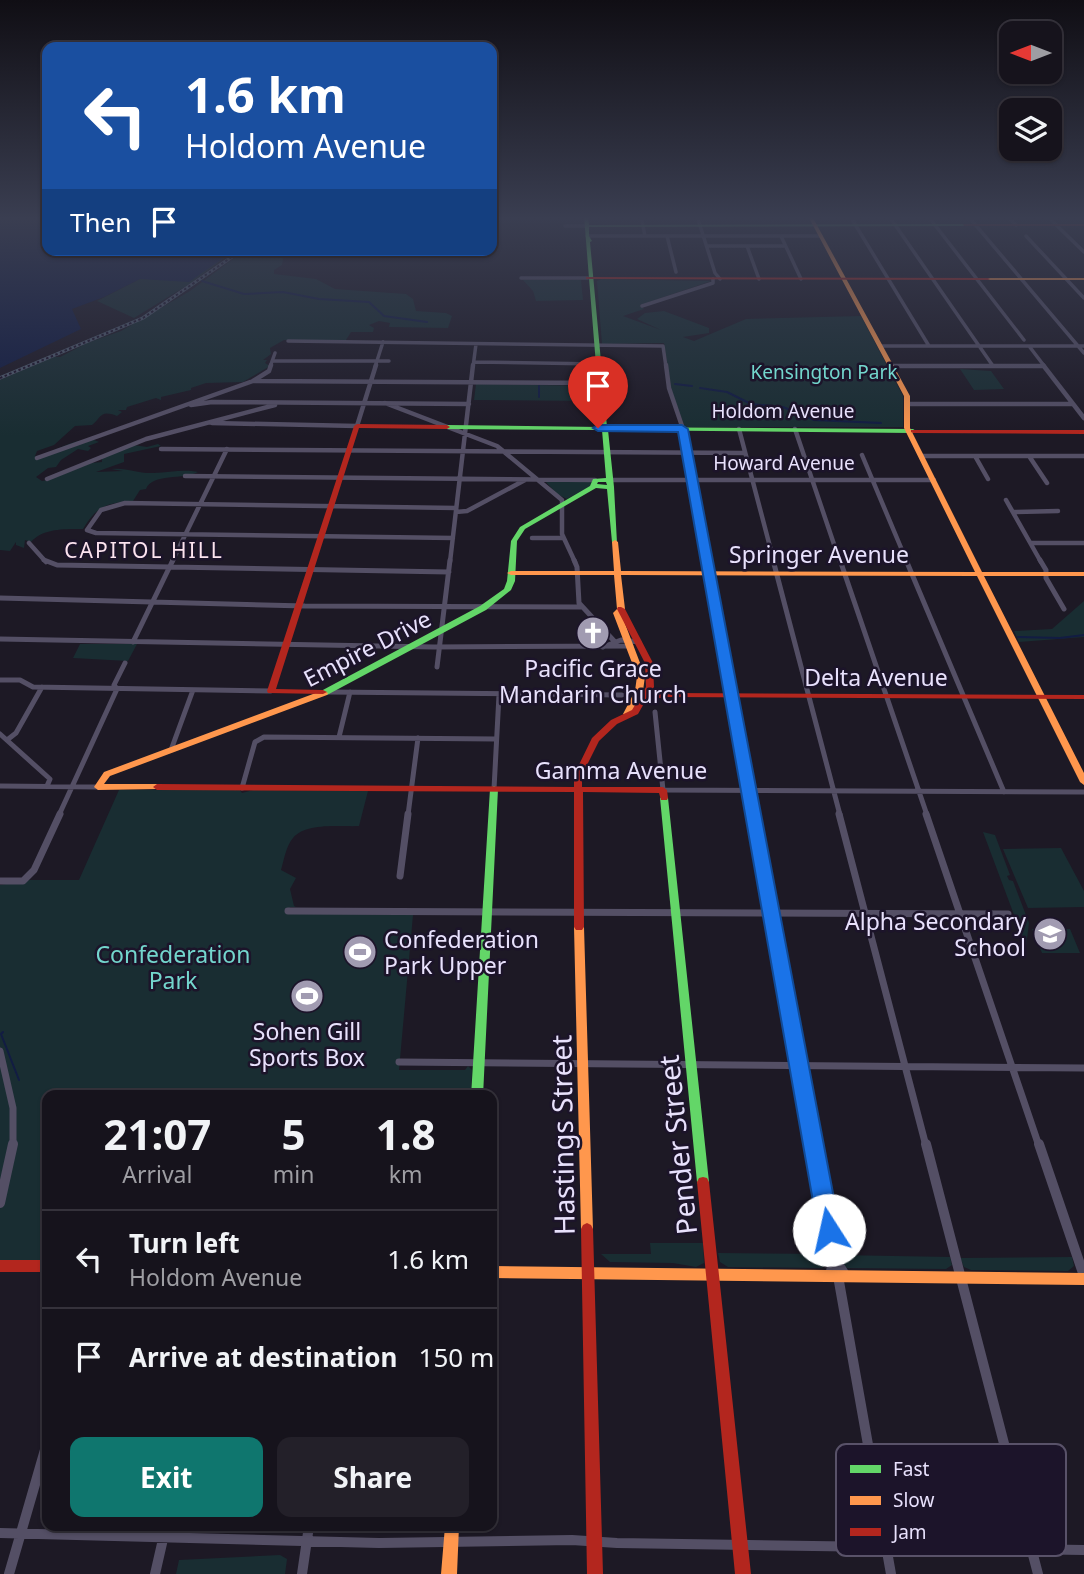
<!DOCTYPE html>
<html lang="en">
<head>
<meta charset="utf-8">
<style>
  :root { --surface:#16131c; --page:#232029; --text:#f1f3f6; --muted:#9e9ea3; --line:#35323b; --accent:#0f766e }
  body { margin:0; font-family:"Noto Sans",sans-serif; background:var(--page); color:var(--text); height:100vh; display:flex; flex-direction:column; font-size:26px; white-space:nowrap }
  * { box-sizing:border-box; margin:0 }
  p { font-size:23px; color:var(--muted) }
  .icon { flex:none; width:38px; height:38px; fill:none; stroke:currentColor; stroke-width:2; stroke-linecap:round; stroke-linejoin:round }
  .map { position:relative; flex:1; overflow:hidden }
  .panel { position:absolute; left:42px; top:1090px; width:455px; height:441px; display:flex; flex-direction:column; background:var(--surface); border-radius:14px; box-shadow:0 2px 5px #0004,0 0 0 2px var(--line) }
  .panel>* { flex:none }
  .guide { position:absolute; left:42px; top:42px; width:455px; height:214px; border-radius:14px; box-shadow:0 2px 5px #0004,0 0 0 2px var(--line); background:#1a4fa0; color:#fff; overflow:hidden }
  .needle { width:46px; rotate:270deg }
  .buttons { position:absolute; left:999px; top:21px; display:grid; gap:14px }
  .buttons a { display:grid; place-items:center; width:63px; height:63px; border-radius:14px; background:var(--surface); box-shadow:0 2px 5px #0004,0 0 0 2px var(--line); font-size:35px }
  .pin { position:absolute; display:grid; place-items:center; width:60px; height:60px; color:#fff; margin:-72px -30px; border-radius:50% 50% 50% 0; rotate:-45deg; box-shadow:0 0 7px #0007 }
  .pin .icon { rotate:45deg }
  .me { position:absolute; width:77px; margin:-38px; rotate:350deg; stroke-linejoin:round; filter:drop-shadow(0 0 5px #0008) }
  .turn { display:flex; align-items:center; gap:24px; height:147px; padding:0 28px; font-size:32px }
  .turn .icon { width:91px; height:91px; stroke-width:2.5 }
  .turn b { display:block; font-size:49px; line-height:60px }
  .then { display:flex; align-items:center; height:66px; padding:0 28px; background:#0003; gap:14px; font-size:26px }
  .eta { display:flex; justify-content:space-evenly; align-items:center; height:119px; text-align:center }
  .eta b { font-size:42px; font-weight:700; line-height:49px }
  .cta { display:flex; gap:14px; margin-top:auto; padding:14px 28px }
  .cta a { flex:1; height:80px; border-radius:14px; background:var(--accent); color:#fff; font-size:28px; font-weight:700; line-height:80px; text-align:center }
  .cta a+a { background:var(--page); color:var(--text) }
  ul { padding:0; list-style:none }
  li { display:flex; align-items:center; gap:21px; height:98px; padding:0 28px; border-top:2px solid var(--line) }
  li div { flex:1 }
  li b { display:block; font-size:26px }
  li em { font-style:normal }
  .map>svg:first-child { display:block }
  .green { fill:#192d32 }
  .water { fill:#121c43 }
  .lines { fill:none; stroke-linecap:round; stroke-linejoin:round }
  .stream { stroke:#121c43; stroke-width:2 }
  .street-far4 { stroke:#544f65; stroke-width:3.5 }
  .street-far3 { stroke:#544f65; stroke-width:4.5 }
  .street-far2 { stroke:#544f65; stroke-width:5 }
  .street-far1 { stroke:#544f65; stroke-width:7 }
  .street { stroke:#544f65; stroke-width:10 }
  .fast { fill:#63d668; fill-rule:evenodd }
  .slow { fill:#ff974d; fill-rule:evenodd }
  .jam { fill:#b3261e; fill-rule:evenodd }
  .rail-casing { stroke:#4f5a6c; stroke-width:3.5 }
  .rail { stroke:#1c142a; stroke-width:2; stroke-dasharray:2.5; stroke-linecap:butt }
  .route { fill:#1a73e8; stroke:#114b97; stroke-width:2 }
  .labels { text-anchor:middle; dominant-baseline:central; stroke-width:5; stroke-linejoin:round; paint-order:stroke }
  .far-park-label { font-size:19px; fill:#73d6cd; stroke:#1c142a }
  .far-street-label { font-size:19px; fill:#e8e1fc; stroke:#1c142a }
  .far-neighbourhood-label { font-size:21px; letter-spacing:2px; fill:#fce3ef; stroke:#1c142a }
  .street-label { font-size:23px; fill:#e8e1fc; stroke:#1c142a }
  .poi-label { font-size:23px; fill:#e8e1fc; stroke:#1c142a }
  .park-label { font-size:23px; fill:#73d6cd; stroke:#1c142a }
  .near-street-label { font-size:28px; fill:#e8e1fc; stroke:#1c142a }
  .key { fill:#1c142a; stroke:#595269; stroke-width:2 }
  .key-label { font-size:19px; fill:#e8e1fc }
</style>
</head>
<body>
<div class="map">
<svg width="1084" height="1574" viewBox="0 0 1084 1574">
  <rect width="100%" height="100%" fill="#1d1925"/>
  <path class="green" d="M235,250L191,283L134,318L97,301L140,279Z
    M245,250H285L282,265L274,270V274L316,279L335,289L406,294L413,299L416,311L446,313L452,316L448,328L389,327L390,323L379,321L369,325L374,328L373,332H351L346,340H284L270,348L271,354L263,360H267L265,363L270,366L243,382L206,383L191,388V390L161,397V400L156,398L127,407L126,410H118L122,412L117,416C99,409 101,419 92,425L75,426L54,445L37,451L35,456C53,454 82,432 99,442L88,446L91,448L88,451L78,449L61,460L56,467L48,468L36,477L42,481L48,480L91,463L102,462V458L133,445L147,447L158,444L161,446L124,454V462L96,472L123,471L111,469C127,467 138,474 154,473C170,472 185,469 198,472C184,480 152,473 146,489L140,490L133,501C106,503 97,506 83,529C65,529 43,528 31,542L25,540L24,548L16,545V542L10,551L0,550V380L53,357H60L87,343L121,331L190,291Z
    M601,279L711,281L640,305L644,309L623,316L661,330L637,319L645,313L664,311L709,328V333L683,337L694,341L746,319L861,316L903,396V427H685L672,393L664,343L602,344L597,281Z
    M523,280H581L583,300L536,301L533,291Z
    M960,369L991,371L1004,389L974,390Z
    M476,384L593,386L592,401L474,400Z
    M545,481L592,482L591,486L567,499L557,494Z
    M1084,601V637L1019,642L1014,631L1052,629Z
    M80,644H137L128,661L73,658Z
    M119,790H240L242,793L253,790L368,791L359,826C341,827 306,822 293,838C286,846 284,860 281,870L296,878L290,889L294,906L296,907H290L288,913L413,915L399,1070H465L468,1066L472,1070L471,1095L47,1096V1262L0,1260V885L30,880H79Z
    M983,832L995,835L1010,875L1007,876L1009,880L1013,881L1029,923L1026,947Z
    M1061,848L1084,891V907L1028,908L1003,849Z
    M1032,929H1070L1080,953H1042Z
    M650,1243H703L704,1263L696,1267L673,1263L610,1262L601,1254H651Z
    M718,1253L828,1254L829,1262L822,1268L728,1267L720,1262Z
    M838,1255L950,1257L952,1265L946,1269L847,1268L843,1266Z
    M1072,1257L1074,1266L1068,1271L971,1270L964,1267L960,1258Z
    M280,1555L287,1559L285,1574H176L179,1560Z"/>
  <path class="water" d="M0,216H47V250H235L189,282L140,279L104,297L72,309L81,329L0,368Z"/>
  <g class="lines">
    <path class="stream" d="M202,281L244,294L283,292L319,299L369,302L384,316L427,322
      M675,384L692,386
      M539,386V397
      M700,388L727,392L751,404L783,407L814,420L881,423
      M1018,637L1060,638L1084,635
      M3,1032L1,1034L19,1080"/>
    <path class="street-far4" d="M641,216L645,236
      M697,216L715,273L720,279
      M850,216L929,346
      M889,216L993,366
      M928,216L1024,340
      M968,216L1084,353
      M1007,216L1016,225
      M1047,216L1084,252
      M565,226H586
      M587,236H821
      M667,236L676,272
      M781,236L801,279
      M1026,236L1084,298
      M707,246H785
      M747,246L759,279
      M521,278H588
      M642,306L713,283V279
      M288,341L663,346L666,367
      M880,346H1084
      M1029,346L1045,367
      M272,361H389
      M474,362L599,364
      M891,366H1044
      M270,367L275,353
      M375,367L383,342
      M473,367L476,344"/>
    <path class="street-far3" d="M666,365L669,388L682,426L707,562
      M1043,365L1084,418
      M891,366H1044
      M253,381L269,371L271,365
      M385,403L497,446L562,500V534L575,562
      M908,404H1073
      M191,405L212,402L469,404
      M212,423L357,426L376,365
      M739,429L774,562
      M795,429L840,562
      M161,449L745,453
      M862,455L907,562
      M921,456H1084
      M975,456L988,479
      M1029,456L1047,483
      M37,458L253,381L601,383
      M185,476L595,480
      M47,479L146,439L275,405
      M610,480H934
      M1006,500L1041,562
      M456,512L467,511L525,480
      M1013,512L1058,511
      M453,538L96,533L87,530L101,510L125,503L456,508
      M532,538H563
      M29,543L46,562
      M1031,543H1084
      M172,562L227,449
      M450,562L473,365"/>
    <path class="street-far2" d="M44,560L57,565L449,572
      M574,560L577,567L579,603L615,642
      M706,560L753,815
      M773,560L840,815
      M840,560L927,815
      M906,560L1004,792
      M1040,560L1046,570V578L1064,609
      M0,598L305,606L581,607
      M0,639L434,647L631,646
      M133,642L173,560
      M603,647L621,640L639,642
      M437,667L450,560
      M0,680H20L33,687L271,691
      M328,692L622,695
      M655,712L663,790L1084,792
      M0,734L50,779L47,786
      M339,737L350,692
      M7,740L16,733L42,687
      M171,750L193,690
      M0,786L98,787
      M242,788L255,742L264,737L496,739
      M494,789L499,695
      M59,815L117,689L114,685L125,663
      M408,815L418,738"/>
    <path class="street-far1" d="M753,814L814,1146
      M839,814L926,1146
      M926,814L1039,1146
      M400,876L408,814
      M0,881H23L34,870L60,814
      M288,911L1008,914
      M0,1051L13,1108V1146
      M399,1062L1084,1068"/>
    <path class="street" d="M813,1144L834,1257L845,1275
      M926,1144L1038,1574
      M1039,1144L1084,1276
      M0,1203L13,1144
      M830,1276L834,1257
      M838,1276L891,1574
      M0,1533L379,1543L572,1540L617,1543L1084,1550
      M9,1574L47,1443
      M155,1574L166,1526
      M302,1574L309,1526"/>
    <path class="fast" d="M584,216H588L589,225L965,224L964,226L589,227V236L592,241L590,242L607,427L913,429L916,431L913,433L608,430L614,487L617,543H613L612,542L607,489L596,488L525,529L517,541L515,581L511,590L486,610L327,695H321L320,693L321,691L480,606L504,589L507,581L511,541L520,527L590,486L593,479L606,478L602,430L447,429L444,427L447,425L601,427ZM598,482H606L607,485L597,484Z
      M494,786L498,789L483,1096H471L490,789Z
      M664,795L668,798L709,1182L707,1186L703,1187L699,1186L697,1182L660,798Z"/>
    <path class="slow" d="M808,216H812L910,396V428L982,572H1084V576H984L1084,773V785L1080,782L977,576L621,575L625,609L621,613L645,676L643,691L631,714L627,716L623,714L635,691L637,676L613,613L617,609L614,575H511L507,573L511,571H614L612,542L615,540L618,542L621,571L975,572L904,428V396Z
      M986,278H1084V280H986Z
      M321,691H324L328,693L327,695L110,776L104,784H157L161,787L160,789L98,790L94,787L104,772Z
      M579,923L582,924L584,927L593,1229L591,1233L587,1235L583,1233L581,1229L574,927L576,924Z
      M492,1266L1084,1273V1285L492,1278Z
      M445,1526H459L457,1574H441Z"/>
    <path class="jam" d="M963,224H1084V226H964Z
      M586,277L988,278L990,279L988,280L588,279H586Z
      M357,424L447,425L450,427L447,429L359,428L276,689L323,690L327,692L323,694L268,693L267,691L354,426Z
      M911,430H1084V434L913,433L911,432Z
      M618,607H621L625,609L653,663L654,687L649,695L667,693L1084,695V699L667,697L646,700L638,714L617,724L599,741L582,775V787H663L667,790L668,798L667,800H661L659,793L583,792L584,927L582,930H576L574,927V792L157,790L153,787L157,784L574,787V775L592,738L611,720L632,710L646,687L645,663L617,609Z
      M703,1177L707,1178L709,1182L751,1574H735L697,1182L699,1178Z
      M587,1223L591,1225L593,1229L603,1574H587L581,1229L583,1225Z
      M0,1260H47V1272H0Z"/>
    <defs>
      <path id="rail" d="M0,378L143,318L242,250"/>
    </defs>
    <use href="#rail" class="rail-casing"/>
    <use href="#rail" class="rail"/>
  </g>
  <linearGradient id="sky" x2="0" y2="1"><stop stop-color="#100e14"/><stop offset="0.5" stop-color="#3a3e51"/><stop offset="1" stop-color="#3a3e51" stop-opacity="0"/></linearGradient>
  <rect width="1084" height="436" fill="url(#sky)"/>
  <path class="route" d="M682,425L688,429L840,1230L837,1238L829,1241L821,1238L818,1230L678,432L598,431L593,428L598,425Z"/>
  <defs>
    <symbol id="church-disc" viewBox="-11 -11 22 22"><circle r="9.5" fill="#a19bb1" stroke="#1c142a"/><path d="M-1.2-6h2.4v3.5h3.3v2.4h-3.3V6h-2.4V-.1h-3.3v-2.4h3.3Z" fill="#fff"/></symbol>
    <symbol id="school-disc" viewBox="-11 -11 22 22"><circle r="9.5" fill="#a19bb1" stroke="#1c142a"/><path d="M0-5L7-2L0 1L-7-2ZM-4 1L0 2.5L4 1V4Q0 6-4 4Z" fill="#fff"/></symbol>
    <symbol id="stadium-disc" viewBox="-11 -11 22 22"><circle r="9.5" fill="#a19bb1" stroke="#1c142a"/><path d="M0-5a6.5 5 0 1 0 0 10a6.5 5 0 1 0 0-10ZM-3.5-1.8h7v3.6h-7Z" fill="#fff"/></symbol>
  </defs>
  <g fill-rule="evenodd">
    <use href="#church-disc" x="574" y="614" width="38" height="38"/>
    <use href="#school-disc" x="1031" y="915" width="38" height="38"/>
    <use href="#stadium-disc" x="341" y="933" width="38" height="38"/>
    <use href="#stadium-disc" x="288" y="977" width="38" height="38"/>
  </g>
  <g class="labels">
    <g class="far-park-label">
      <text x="824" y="372">Kensington Park</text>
    </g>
    <g class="far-street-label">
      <text x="783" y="411">Holdom Avenue</text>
      <text x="784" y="463">Howard Avenue</text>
    </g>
    <g class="far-neighbourhood-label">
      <text x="144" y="550">CAPITOL HILL</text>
    </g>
    <g class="street-label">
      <text x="819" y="554">Springer Avenue</text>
      <text transform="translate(367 648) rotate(-27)">Empire Drive</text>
      <text x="876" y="677">Delta Avenue</text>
      <text x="621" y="770">Gamma Avenue</text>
    </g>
    <g class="poi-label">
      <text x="593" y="668">Pacific Grace<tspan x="593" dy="26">Mandarin Church</tspan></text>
      <text x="1026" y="921" text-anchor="end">Alpha Secondary<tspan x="1026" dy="26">School</tspan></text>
      <text x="384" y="939" text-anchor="start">Confederation<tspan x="384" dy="26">Park Upper</tspan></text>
      <text x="307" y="1031">Sohen Gill<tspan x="307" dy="26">Sports Box</tspan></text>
    </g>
    <g class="park-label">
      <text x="173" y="954">Confederation<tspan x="173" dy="26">Park</tspan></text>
    </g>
    <g class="near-street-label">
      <text transform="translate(562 1135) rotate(-91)">Hastings Street</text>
      <text transform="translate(677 1145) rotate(-96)">Pender Street</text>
    </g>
  </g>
  <rect x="836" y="1444" width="230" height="112" rx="10" class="key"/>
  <rect x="850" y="1465" width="31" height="8" fill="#63d668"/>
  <rect x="850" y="1496" width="31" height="9" fill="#ff974d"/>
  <rect x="850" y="1528" width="31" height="8" fill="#b3261e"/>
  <g class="key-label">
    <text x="893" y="1476">Fast</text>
    <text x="893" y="1507">Slow</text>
    <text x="893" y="1539">Jam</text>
  </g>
</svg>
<div class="buttons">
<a><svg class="needle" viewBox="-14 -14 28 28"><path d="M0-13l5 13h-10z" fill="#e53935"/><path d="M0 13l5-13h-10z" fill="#9e9ea3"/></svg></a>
<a><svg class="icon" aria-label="layers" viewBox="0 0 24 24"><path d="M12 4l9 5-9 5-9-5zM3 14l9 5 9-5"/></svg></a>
</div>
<div class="pin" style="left:598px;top:428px;background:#d93025"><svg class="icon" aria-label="arrive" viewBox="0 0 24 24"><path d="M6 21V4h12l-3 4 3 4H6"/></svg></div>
<svg class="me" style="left:829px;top:1230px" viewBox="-20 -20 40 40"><circle r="19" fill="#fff"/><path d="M0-13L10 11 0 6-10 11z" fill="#1a73e8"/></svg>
<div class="guide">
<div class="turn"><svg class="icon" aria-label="left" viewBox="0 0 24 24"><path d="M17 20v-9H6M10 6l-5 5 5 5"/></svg><div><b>1.6 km</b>Holdom Avenue</div></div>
<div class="then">Then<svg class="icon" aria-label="arrive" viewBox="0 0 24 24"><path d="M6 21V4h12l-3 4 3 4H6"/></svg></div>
</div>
<section class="panel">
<div class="eta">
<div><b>21:07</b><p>Arrival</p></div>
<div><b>5</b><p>min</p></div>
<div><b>1.8</b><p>km</p></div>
</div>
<ul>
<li><svg class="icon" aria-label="left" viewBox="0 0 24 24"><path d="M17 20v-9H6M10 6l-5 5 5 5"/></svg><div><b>Turn left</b><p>Holdom Avenue</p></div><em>1.6 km</em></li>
<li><svg class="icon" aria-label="arrive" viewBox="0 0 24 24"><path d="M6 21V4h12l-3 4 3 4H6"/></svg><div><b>Arrive at destination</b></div><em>150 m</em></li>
</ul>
<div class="cta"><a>Exit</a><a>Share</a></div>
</section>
</div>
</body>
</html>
